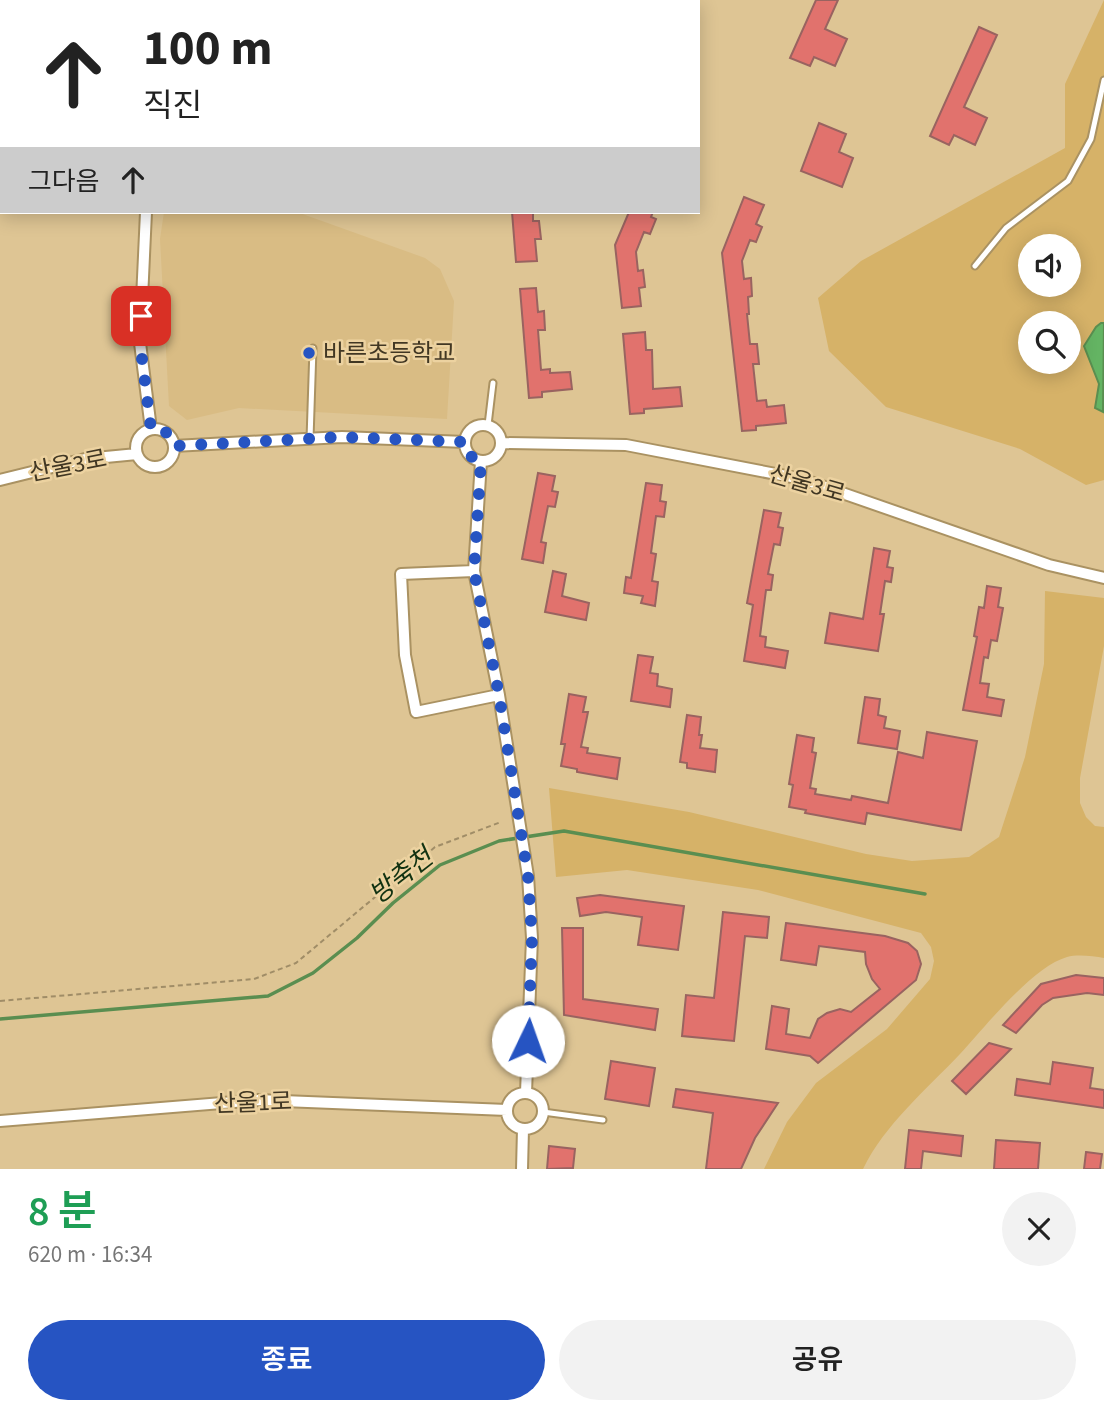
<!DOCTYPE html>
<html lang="ko">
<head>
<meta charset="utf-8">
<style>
  :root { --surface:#fff; --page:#f2f2f2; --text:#222; --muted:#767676; --accent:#2654c2 }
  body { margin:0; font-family:"Source Sans 3","Noto Sans KR",sans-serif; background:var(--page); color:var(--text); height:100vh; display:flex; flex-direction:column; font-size:26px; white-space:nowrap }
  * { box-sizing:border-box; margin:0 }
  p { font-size:23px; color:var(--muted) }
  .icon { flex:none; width:38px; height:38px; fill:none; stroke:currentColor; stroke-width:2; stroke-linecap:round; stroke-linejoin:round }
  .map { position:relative; height:1169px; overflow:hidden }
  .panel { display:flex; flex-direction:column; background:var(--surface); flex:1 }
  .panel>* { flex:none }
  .guide { position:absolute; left:0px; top:0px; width:700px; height:214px; box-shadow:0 4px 18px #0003; background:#fff; color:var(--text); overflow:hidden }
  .controls { position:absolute; left:1018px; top:234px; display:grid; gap:14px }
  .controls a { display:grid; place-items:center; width:63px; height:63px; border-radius:50%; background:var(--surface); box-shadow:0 4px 18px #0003; font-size:35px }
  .pin { position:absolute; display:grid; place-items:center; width:60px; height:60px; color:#fff; margin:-30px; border-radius:14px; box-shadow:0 4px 10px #0006 }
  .me { position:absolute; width:77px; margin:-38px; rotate:3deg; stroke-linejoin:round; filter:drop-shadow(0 0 5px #0008) }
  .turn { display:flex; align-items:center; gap:24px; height:147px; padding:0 28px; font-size:32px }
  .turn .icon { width:91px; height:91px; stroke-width:2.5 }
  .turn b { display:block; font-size:49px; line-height:60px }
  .then { display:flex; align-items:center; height:66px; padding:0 28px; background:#0003; gap:14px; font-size:26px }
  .round { display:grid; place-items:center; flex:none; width:74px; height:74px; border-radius:37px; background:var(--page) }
  .head { display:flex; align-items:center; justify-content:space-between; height:119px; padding:0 28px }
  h1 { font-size:42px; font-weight:600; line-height:52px; color:#1e9e55 }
  .cta { display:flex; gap:14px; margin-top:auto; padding:14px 28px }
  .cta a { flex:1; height:80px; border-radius:42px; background:var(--accent); color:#fff; font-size:28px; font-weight:600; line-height:80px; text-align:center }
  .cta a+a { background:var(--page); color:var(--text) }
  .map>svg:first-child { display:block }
  .built { fill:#d9bc84 }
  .green { fill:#d6b268; fill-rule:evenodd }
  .water { fill:#64b463; stroke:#5a8e50; stroke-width:2 }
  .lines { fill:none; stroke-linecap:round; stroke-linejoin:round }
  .stream { stroke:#5a8e50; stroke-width:3.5 }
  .building { fill:#e1726d; stroke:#996360; stroke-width:2 }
  .lane-casing { stroke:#aa9262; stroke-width:9 }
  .street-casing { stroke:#aa9262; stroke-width:14 }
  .path { stroke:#a08d67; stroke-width:2; stroke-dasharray:5 3.5; stroke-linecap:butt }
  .lane { stroke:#fff; stroke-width:5 }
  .street { stroke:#fff; stroke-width:10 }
  .route { stroke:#2654c2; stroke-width:12; stroke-dasharray:0 21.6 }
  .poi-dot { fill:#2654c2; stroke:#ecd2a0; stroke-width:2.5 }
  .labels { text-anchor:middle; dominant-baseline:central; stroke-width:5; stroke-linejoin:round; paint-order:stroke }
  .poi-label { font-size:24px; fill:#413723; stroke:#ecd2a0; text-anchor:start }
  .street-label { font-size:24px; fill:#413723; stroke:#ecd2a0 }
  .water-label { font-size:26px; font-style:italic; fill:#113211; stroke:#ecd2a0 }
</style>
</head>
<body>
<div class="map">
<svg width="1104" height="1169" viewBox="0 0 1104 1169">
  <rect width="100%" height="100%" fill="#dec594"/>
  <path class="built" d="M164,212H297L425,258L440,269L454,301L447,419L239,408L187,420L169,406L160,239Z"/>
  <path class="green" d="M1104,0V480L1086,485L1020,449L886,407L829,351L818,298L861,261L1065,148V84ZM1031,247H1069V285H1031ZM1031,324H1069V362H1031Z
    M1045,591L1104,598V646L1080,778V803L1086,817L1095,826L1104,827V958C1093,956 1077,954 1067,957C1032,967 985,1027 960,1054C926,1090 885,1124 863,1169H764L787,1122L816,1083L887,1029L930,979L934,961L931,947L921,933L758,890L627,870L556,877L549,788L689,812L866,854L912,861L969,857L999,837L1025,757L1044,664Z"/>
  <path class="water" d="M1101,323H1104L1103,412L1095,408L1099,384L1084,346L1096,327Z"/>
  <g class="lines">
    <path class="stream" d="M0,1019L268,996L313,973L357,938L393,903L440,865L499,841L564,831L925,894"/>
  </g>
  <path class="building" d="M816,0H838L825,29L847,39L835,66L814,57L810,66L790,58Z
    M979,27L997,35L964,107L987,118L975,145L954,135L949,145L930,136Z
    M819,123L846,134L839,152L853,158L842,187L801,171Z
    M744,197L764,205L756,224L762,227L756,242L750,240L742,261L744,279L751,278L752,296L748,297L749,314H747L750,344H757L759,364H753L757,401L766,400L767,407L784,405L786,423L756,426V430L742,431L722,253Z
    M512,212H533V221H539L541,239H535L537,261L516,262Z
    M629,212H653L651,217L656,219L650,234L644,232L636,252L638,271L643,270L645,287L639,288L641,306L622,308L615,245Z
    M536,288L538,312L544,311L545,330H538L541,370L550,369V373L570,372L572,389L542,392V397L529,398L520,289Z
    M645,332L646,350H652L653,389L680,387L682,406L644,409V413L630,414L623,334Z
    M538,473L555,476L552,491L558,492L555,507L548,506L541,542L546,543L543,563L522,559Z
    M646,483L662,485L660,501L666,502L664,517L656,516L651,553L656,554L652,581L658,582L655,606L641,603L643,596L624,593L626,577L631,578Z
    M764,510L781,513L778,527L783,528L780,545L774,544L768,574L773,575L771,590H766L760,636L766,637L765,647L788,651L785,668L744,661L753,605L747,603Z
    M874,548L890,551L887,567L893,568L891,582L885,581L880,614H884L878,651L825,643L830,613L863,619Z
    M553,571L566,574L562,596L589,603L586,620L545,612Z
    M987,586L1001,588L998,607L1003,608L997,641L991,640L988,658L984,657L980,683L989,684L987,697L1004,700L1001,716L963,710L977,637L974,636L979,607L984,608Z
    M638,655L653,657L650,673L658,674L657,686L672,689L670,707L631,701Z
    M569,694L586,697L583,712H588L581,747L588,748L587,753L620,758L617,779L577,772V769L561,766L565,744H561Z
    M865,697L880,699L878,715L886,717L884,728L900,731L897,749L858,743Z
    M687,715L701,717L699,735H702L700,748L717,750L715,772L687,768V763L680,762Z
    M927,732L977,741L961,830L867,813L865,824L805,813L806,810L789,807L793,785L789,784L797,735L814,738L812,752L816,753L810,788L816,789L815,794L851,800L852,796L888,803L898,752L923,758Z
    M600,895L684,906L678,950L638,945L642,917L606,912L580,916L577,898Z
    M723,912L769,917L767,938L745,936L734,1041L682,1036L686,995L714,998Z
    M786,923L885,936L908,943L917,951L921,964L916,980L818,1063L810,1056L766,1049L772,1006L789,1009L786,1034L810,1038L818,1019L827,1013L840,1009L851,1012L880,989L872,979L866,964L865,952L819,946L816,965L781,960Z
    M562,928H583V999L658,1009L655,1030L564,1015Z
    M1076,975L1104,978V995L1087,993L1053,998L1042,1005L1016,1033L1003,1025L1041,984Z
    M989,1043L1011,1049L966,1094L952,1081Z
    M611,1061L655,1068L649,1106L605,1099Z
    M1053,1062L1093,1068L1090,1088L1104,1090V1108L1015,1095L1017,1079L1050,1084Z
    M676,1089L778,1103L755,1138L741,1169H706L713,1113L673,1107Z
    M909,1130L963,1136L961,1156L923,1151L921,1169H905Z
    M996,1140L1040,1143L1038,1169H994Z
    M549,1146L575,1149L573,1168L547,1169Z
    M1086,1152L1102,1154L1100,1169H1084Z"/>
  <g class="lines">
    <defs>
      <path id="lane" d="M975,266L1006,228L1068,181L1091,139L1104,80
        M488,425L493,383
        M310,439L313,348
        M543,1112L603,1120"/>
      <path id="street" d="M172,0V2
        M0,165H2
        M146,212L140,343L151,429
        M465 443a18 18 0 1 1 36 0a18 18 0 1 1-36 0Z
        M136 448a19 19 0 1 1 38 0a19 19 0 1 1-38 0Z
        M501,443L626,445L802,479L1049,565L1104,578
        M174,446L342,437L465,442
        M481,461L474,571L499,695L528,876L532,938L526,1093
        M0,480L85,459L137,454
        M474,571L401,574L405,655L416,712L499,695
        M507 1111a18 18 0 1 1 36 0a18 18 0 1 1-36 0Z
        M0,1121L258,1100L507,1110
        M522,1169L523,1129"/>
    </defs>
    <use href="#lane" class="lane-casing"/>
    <use href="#street" class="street-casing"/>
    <path class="path" d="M0,1001L254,979L296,963L435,847L501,822"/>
    <use href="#lane" class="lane"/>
    <use href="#street" class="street"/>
  </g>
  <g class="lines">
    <path class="route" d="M141,316L140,343L151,429C163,427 171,434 174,446L342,437L465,442L470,456L481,461L474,571L499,695L528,876L532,938L528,1041"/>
  </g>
  <circle class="poi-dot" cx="309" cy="353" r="7"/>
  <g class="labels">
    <g class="poi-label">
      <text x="323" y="353">바른초등학교</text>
    </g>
    <g class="street-label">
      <text transform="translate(68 466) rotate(-11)">산울3로</text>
      <text transform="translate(807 484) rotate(16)">산울3로</text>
      <text transform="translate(253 1103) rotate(-2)">산울1로</text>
    </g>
    <g class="water-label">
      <text transform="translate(401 876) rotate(-38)">방축천</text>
    </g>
  </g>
</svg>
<div class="controls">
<a><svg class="icon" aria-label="sound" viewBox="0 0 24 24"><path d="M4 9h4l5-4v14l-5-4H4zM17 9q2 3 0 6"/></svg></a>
<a><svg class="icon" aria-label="search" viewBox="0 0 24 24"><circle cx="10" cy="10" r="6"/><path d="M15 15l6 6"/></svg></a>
</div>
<div class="pin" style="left:141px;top:316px;background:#d93025"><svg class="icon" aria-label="arrive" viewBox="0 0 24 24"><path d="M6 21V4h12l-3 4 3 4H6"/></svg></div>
<svg class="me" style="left:528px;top:1041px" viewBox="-20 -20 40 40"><circle r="19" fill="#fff"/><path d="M0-13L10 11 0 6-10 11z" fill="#2654c2"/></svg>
<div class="guide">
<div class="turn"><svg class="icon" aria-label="ahead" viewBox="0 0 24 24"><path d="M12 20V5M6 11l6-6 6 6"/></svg><div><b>100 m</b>직진</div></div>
<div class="then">그다음<svg class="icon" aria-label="ahead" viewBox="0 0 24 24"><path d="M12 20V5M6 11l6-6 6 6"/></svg></div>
</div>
</div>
<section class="panel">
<div class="head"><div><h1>8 분</h1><p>620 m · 16:34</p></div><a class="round"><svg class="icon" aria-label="close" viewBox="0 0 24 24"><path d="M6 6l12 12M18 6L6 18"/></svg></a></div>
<div class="cta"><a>종료</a><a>공유</a></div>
</section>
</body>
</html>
